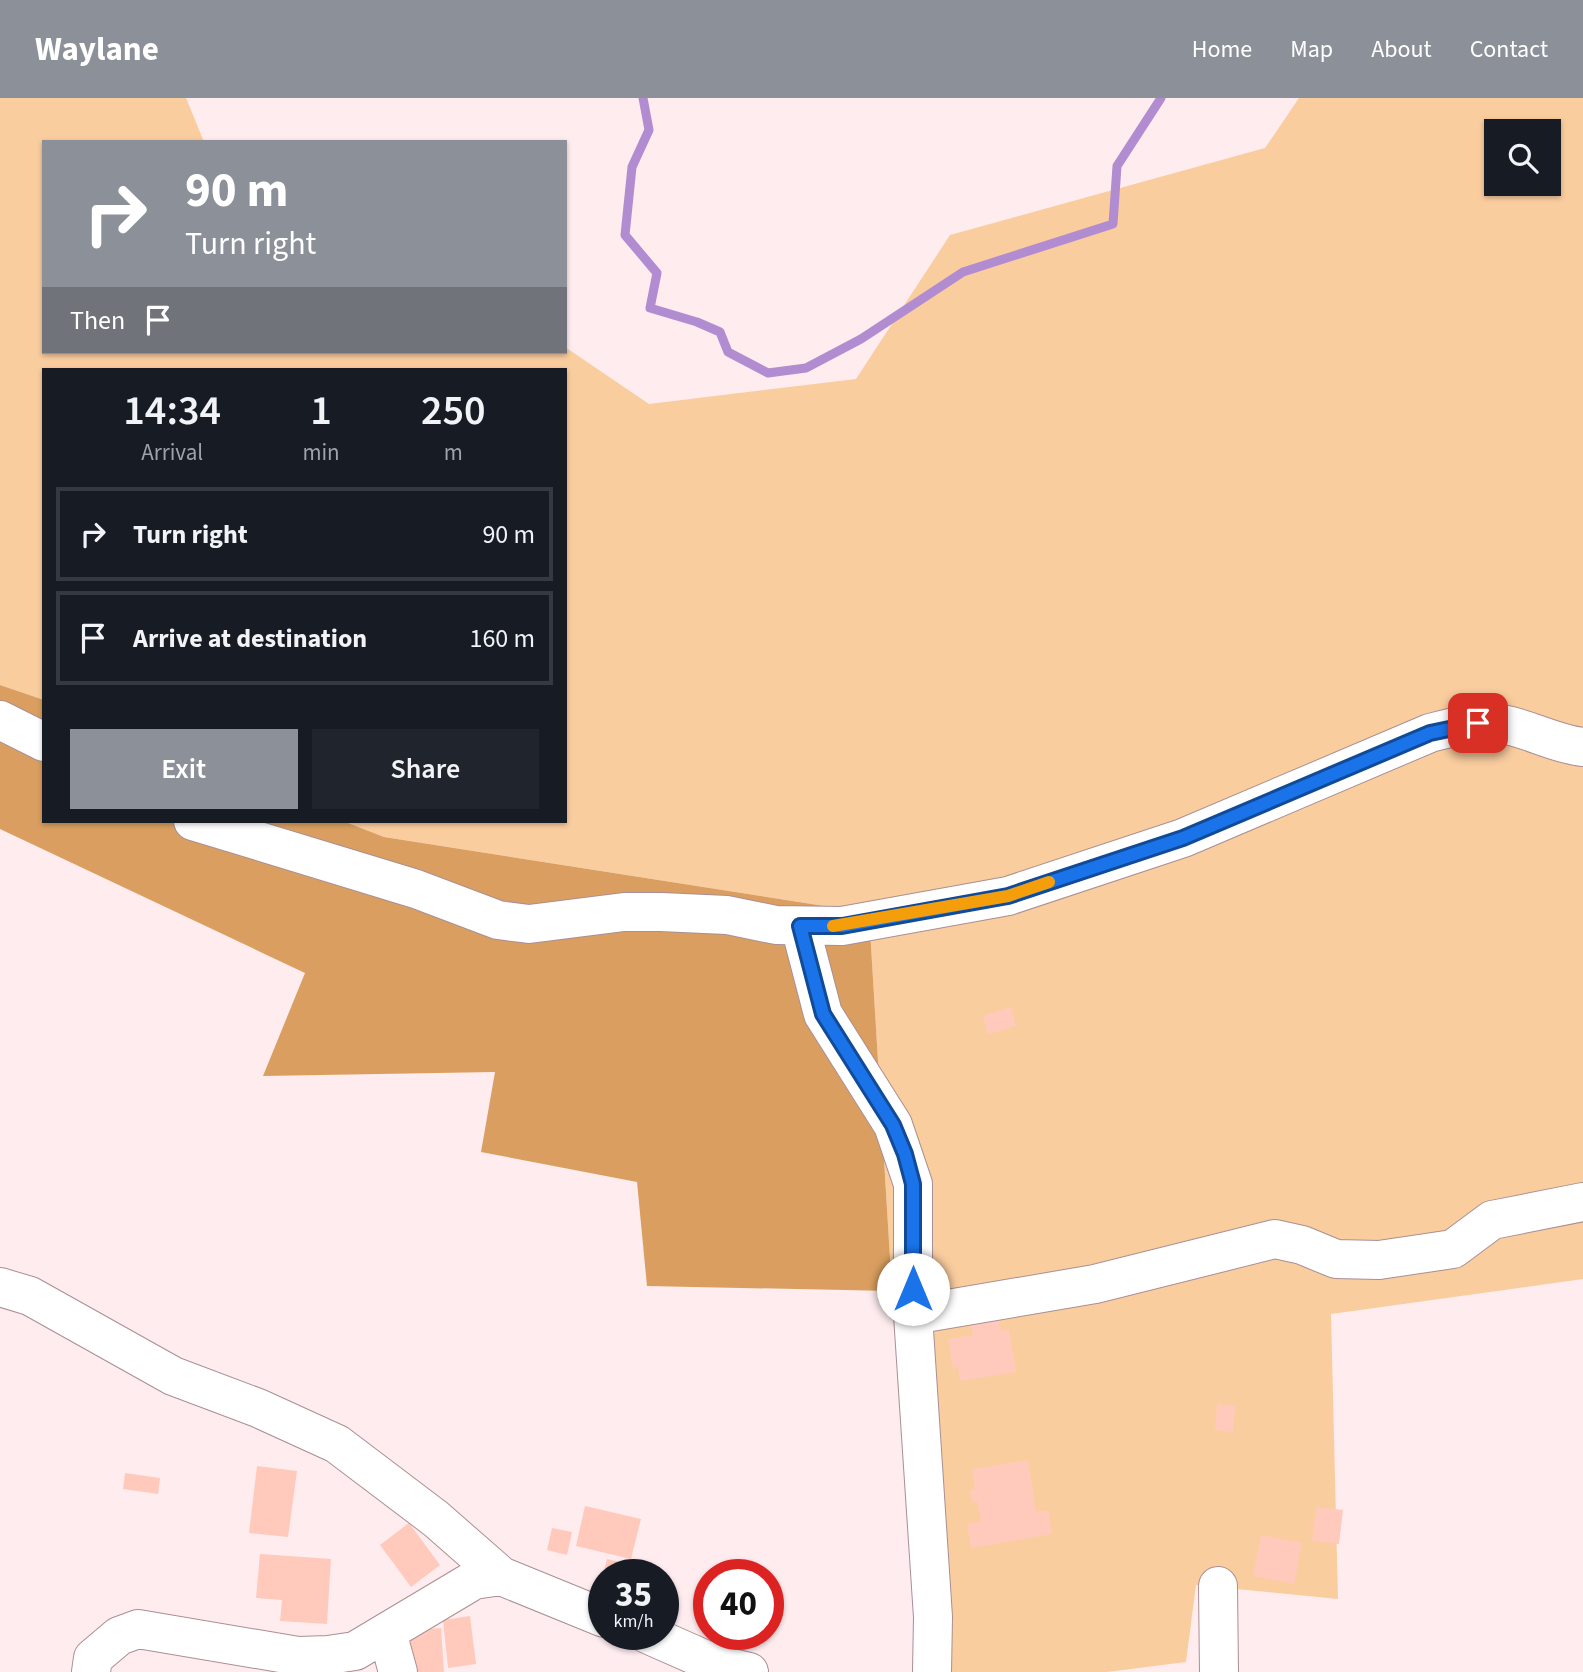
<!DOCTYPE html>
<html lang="en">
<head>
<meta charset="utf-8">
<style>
  :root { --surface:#171b24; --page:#20242c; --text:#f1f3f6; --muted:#9ea1a6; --line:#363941; --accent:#8c9099 }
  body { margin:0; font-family:"Source Sans 3",sans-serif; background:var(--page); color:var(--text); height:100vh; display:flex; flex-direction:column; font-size:26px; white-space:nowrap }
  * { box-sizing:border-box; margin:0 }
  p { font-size:23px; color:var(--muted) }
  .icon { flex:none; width:38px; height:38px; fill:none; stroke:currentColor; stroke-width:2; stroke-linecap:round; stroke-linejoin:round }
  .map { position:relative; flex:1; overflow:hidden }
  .details { position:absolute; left:42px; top:270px; width:525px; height:455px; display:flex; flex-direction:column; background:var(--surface); border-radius:0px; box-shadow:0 2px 5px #0004 }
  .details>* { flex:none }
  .top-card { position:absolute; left:42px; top:42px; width:525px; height:214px; border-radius:0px; box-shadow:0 2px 5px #0004; background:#8c9099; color:#fff; overflow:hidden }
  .fabs { position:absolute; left:1484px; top:21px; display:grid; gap:14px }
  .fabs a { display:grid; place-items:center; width:77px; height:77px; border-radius:0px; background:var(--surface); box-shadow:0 2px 5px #0004; font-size:35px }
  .speed { position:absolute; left:588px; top:1461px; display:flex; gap:14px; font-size:35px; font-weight:700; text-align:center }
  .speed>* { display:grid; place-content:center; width:91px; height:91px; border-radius:50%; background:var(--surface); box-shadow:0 2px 5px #0004; line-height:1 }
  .speed small { font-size:18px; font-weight:400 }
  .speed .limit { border:10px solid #d22; background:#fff; color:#111 }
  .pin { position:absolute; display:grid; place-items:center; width:60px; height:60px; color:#fff; margin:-30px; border-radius:14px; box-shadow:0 4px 10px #0006 }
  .me { position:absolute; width:77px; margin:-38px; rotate:0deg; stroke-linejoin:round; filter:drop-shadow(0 0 5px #0008) }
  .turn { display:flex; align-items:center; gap:24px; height:147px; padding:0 28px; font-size:32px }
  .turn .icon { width:91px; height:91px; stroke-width:2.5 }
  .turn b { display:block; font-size:49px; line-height:60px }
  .then { display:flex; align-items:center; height:66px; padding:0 28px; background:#0003; gap:14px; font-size:26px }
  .eta { display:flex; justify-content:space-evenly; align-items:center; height:119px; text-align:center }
  .eta b { font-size:42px; font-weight:600; line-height:49px }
  .button { display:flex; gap:14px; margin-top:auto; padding:14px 28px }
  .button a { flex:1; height:80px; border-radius:0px; background:var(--accent); color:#fff; font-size:28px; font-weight:600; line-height:80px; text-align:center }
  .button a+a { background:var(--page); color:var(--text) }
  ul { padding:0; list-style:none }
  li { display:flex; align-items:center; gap:21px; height:94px; margin:0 14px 10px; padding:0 14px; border:4px solid var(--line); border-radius:0px }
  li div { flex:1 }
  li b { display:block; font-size:26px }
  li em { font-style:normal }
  header { display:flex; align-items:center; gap:42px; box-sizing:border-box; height:98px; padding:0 35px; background:var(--accent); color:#fff }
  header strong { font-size:33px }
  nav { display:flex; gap:38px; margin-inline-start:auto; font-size:24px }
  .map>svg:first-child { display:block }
  .green { fill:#facd9f; fill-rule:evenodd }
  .forest { fill:#da9f60 }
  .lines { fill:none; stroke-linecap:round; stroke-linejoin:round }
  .stream { stroke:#b28cd1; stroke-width:9 }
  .building { fill:#ffcabb }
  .minor-casing { stroke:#aa8f93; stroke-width:40 }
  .minor { stroke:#fff; stroke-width:38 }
  .route-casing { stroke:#114b97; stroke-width:18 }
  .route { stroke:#1a73e8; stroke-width:12 }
  .slow { stroke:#f59e0b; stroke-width:12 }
</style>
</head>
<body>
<header>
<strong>Waylane</strong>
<nav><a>Home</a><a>Map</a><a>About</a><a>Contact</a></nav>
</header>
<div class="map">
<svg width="1583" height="1574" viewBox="0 0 1583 1574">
  <rect width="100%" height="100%" fill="#feecef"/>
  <path class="green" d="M0,0H186L204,44H44V254H565V249L649,306L856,281L950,137L1265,50L1299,0H1583V1181L1331,1216L1338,1501L1196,1487L1186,1564L1107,1574H928L892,1193L869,815L384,739L343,723H565V271H44V602L0,587ZM1496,33H1549V86H1496Z"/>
  <path class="forest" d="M0,587L44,602V723H343L384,739L869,815L892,1193L647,1188L637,1084L481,1054L495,974L263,978L305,875L0,731Z"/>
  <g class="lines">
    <path class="stream" d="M643,0L649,32L632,69L625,137L657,175L650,210L697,224L720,234L728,254L768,275L806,270L861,241L963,174L1113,126L1117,68L1161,0"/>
  </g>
  <path class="building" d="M1011,909L1016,928L988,936L983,918Z
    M998,1219L1001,1233L1009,1231L1016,1274L960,1283L958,1269L953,1270L948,1241L973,1237L970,1224Z
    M1217,1306L1235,1308L1233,1334L1215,1332Z
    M1028,1362L1036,1414L1048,1412L1052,1436L971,1450L967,1426L981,1423L977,1403L972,1404L970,1392L975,1391L972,1371Z
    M257,1368L297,1373L288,1439L249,1435Z
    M125,1375L160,1380L158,1396L123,1391Z
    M585,1408L641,1421L631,1461L576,1448Z
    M1316,1409L1343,1412L1339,1446L1312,1443Z
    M409,1425L440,1467L411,1489L380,1447Z
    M552,1430L572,1434L567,1457L547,1452Z
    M1261,1437L1302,1445L1294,1486L1253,1478Z
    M260,1456L331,1461L327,1526L280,1523L282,1502L256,1500Z
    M607,1461L638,1468L636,1477H603Z
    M603,1478H604V1501L598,1500Z
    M470,1518L476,1566L448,1570L443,1522Z
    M441,1530L444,1574H412L409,1532Z"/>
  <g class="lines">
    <defs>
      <path id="minor" d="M0,622L44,644
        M193,723L416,791L498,822L529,826L624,814H661L727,817L776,827L842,828L1008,798L1183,740L1430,635C1453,629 1478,622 1502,626C1530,631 1555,646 1583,649
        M800,828L823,916L893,1027L913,1086V1217L933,1519L932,1574
        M0,1189L30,1198L173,1278L258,1310L337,1346L436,1421L501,1478
        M913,1217L1095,1186L1275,1141L1302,1147L1336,1161L1379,1162L1453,1151L1492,1122L1583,1104
        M1218,1488L1219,1574
        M387,1534L398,1574
        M647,1536L715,1566L749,1574
        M91,1574L93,1560L119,1538L138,1531L298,1558L328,1557L355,1553L474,1482L501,1478L604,1520"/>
    </defs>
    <use href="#minor" class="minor-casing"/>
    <use href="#minor" class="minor"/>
  </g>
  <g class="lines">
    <defs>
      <path id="route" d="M913,1191V1086L905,1056L893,1027L823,916L800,828H842L1008,798L1183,740L1430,635L1478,625"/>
    </defs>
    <use href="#route" class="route-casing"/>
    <use href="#route" class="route"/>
    <path class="slow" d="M833,828L1008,798L1049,784"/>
  </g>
</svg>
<div class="fabs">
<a><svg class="icon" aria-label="search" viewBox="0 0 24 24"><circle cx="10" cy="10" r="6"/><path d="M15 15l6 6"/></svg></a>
</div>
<div class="speed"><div>35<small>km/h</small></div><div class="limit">40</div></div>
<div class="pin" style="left:1478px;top:625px;background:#d93025"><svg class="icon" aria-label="arrive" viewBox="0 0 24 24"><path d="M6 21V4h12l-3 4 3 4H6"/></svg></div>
<svg class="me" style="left:913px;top:1191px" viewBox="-20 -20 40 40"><circle r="19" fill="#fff"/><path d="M0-13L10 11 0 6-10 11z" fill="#1a73e8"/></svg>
<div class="top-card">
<div class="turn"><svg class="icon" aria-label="right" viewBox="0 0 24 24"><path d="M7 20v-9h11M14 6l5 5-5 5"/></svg><div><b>90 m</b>Turn right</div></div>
<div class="then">Then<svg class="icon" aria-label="arrive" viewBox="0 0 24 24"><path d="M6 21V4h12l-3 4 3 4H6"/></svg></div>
</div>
<section class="details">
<div class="eta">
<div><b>14:34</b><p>Arrival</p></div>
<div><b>1</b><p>min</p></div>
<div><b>250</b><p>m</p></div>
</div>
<ul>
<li><svg class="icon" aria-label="right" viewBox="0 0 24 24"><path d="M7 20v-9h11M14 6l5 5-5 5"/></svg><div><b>Turn right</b></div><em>90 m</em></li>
<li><svg class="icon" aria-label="arrive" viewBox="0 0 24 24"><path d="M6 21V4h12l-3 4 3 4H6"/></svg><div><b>Arrive at destination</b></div><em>160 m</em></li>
</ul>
<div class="button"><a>Exit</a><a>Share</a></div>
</section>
</div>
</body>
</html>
